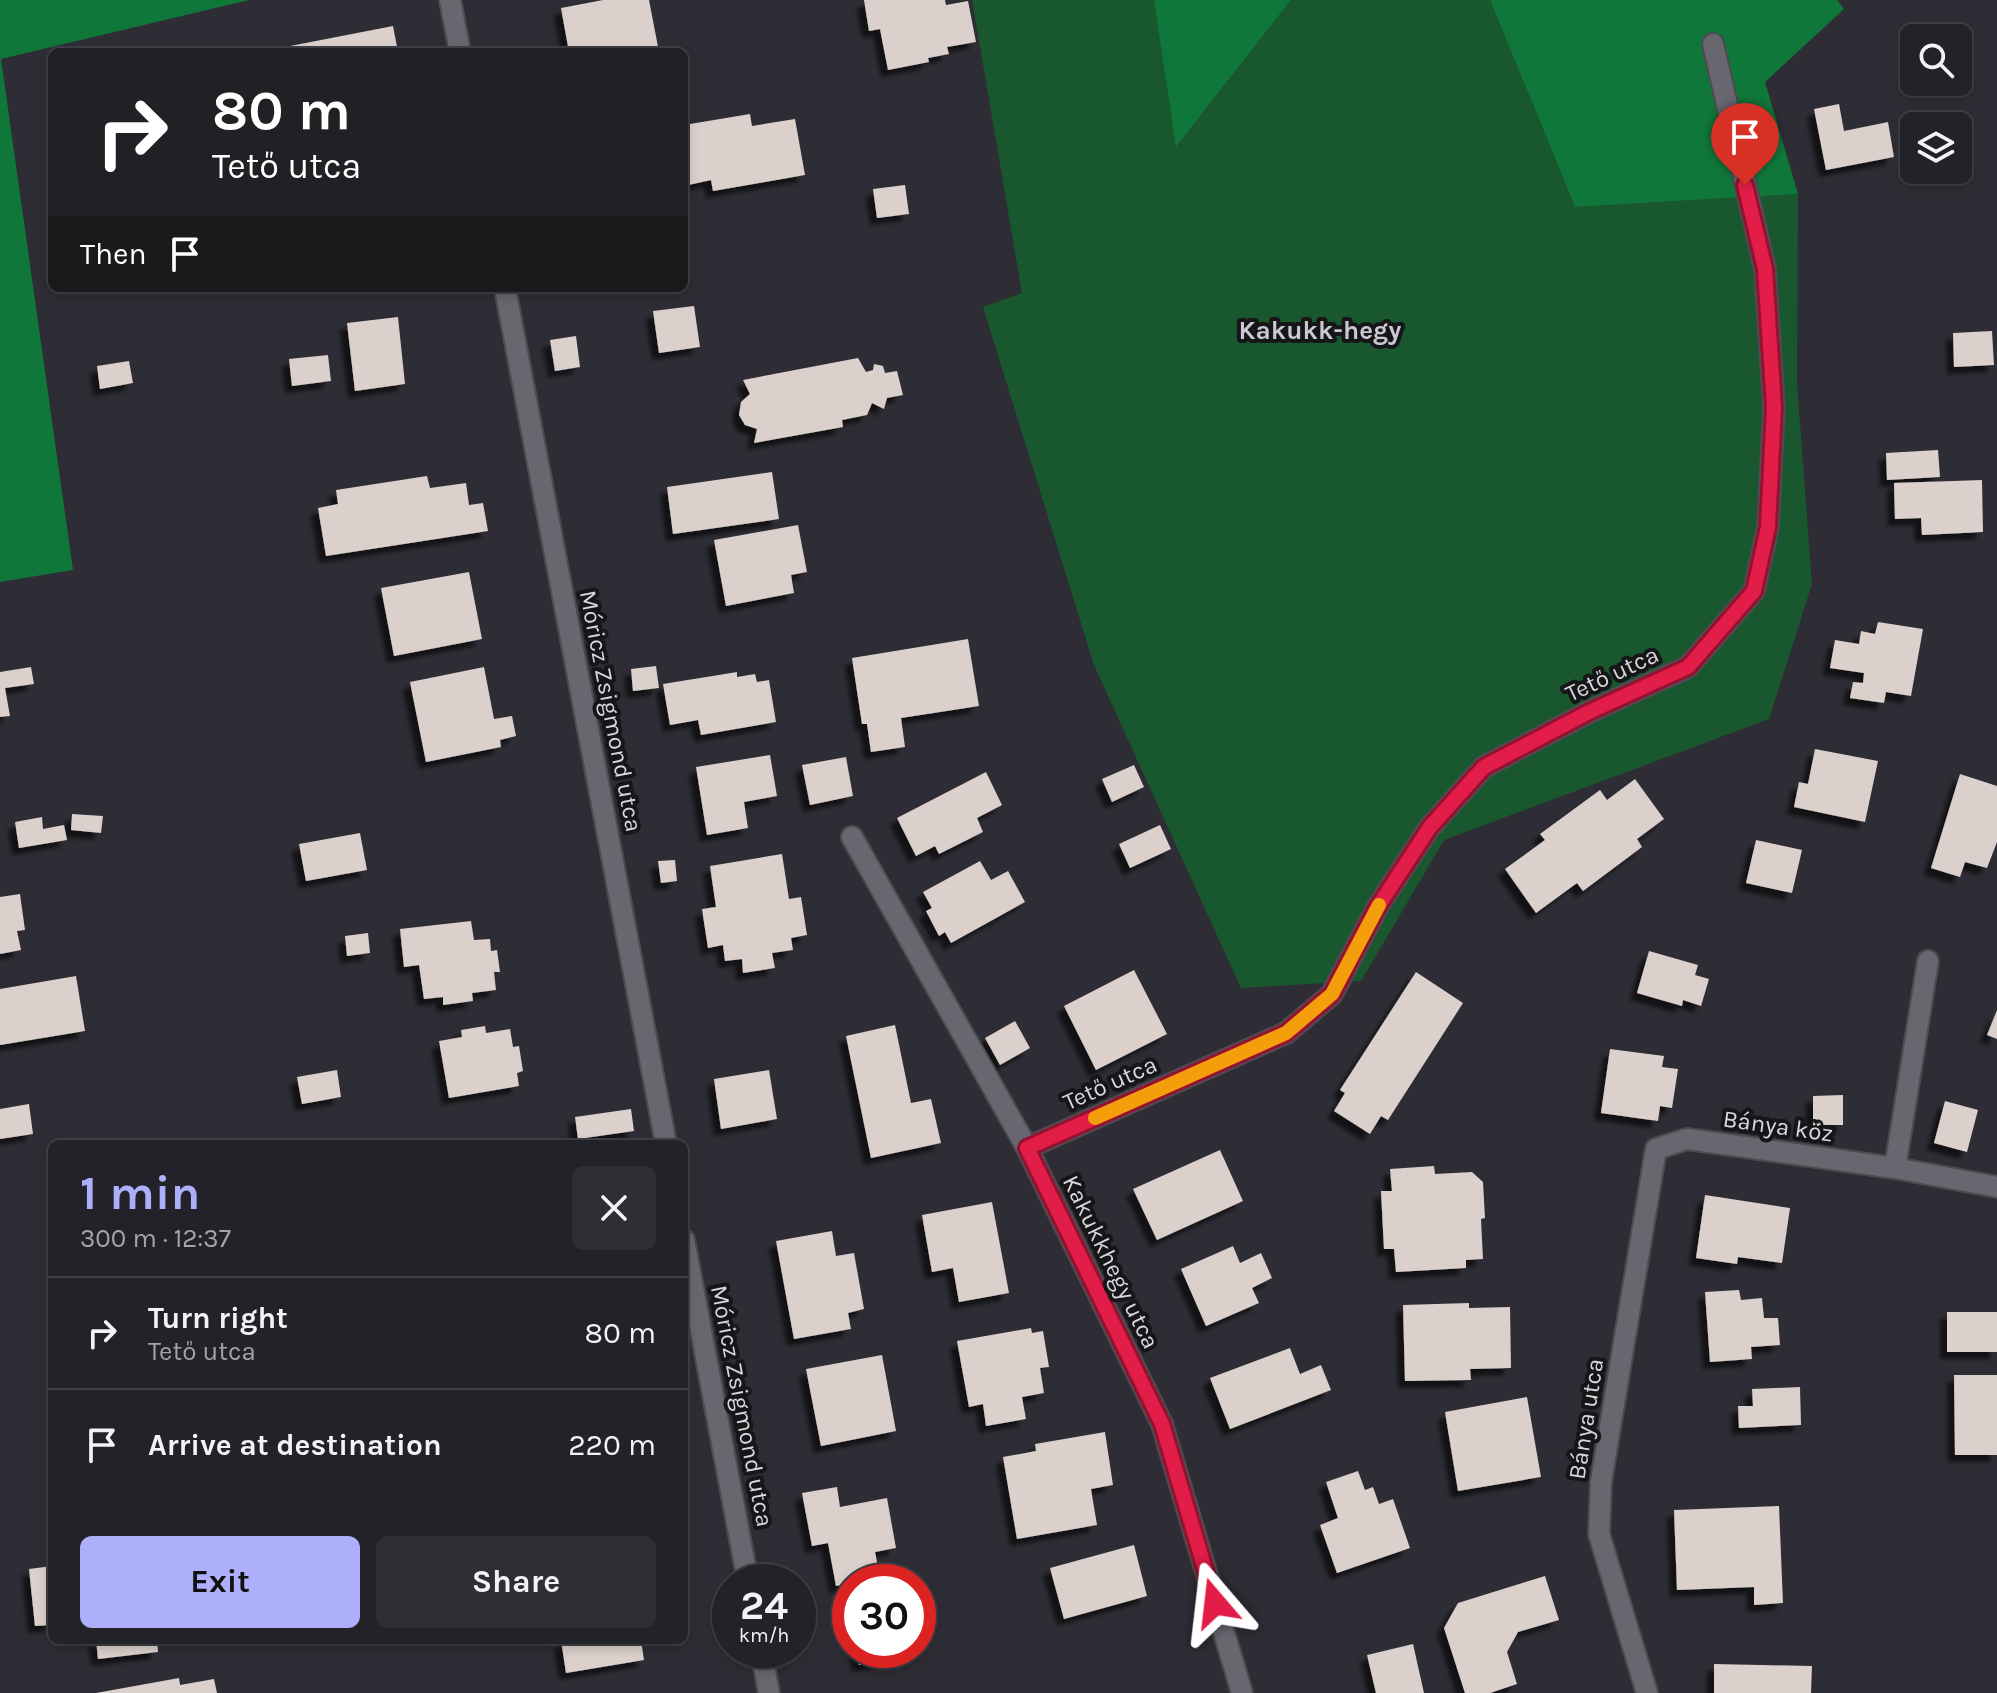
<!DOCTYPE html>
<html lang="en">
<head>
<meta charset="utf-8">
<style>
  :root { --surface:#222228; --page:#2e2f34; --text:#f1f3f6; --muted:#a2a4a8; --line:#3f3f45; --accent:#adaffb }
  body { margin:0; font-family:Karla,sans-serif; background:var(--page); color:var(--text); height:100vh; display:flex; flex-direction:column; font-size:30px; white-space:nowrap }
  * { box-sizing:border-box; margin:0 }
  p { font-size:26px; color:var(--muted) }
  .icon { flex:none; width:44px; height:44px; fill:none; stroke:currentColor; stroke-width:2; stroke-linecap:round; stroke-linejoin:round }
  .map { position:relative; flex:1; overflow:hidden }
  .sheet { position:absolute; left:48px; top:1140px; width:640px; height:504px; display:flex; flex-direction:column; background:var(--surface); border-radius:12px; box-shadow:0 4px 12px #0003,0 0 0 2px var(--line) }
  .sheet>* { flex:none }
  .top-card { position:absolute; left:48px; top:48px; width:640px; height:244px; border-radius:12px; box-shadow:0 4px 12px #0003,0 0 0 2px var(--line); background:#202124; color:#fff; overflow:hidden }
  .buttons { position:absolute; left:1900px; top:24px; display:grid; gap:16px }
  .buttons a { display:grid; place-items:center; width:72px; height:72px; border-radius:12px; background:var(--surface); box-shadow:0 4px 12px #0003,0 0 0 2px var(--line); font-size:40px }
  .speed { position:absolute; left:712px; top:1564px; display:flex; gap:16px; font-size:40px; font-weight:700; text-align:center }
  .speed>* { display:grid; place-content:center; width:104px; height:104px; border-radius:50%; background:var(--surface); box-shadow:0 4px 12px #0003,0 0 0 2px var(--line); line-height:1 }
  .speed small { font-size:20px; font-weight:400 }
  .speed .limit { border:12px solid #d22; background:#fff; color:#111 }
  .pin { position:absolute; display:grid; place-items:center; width:68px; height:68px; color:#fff; margin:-82px -34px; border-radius:50% 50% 50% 0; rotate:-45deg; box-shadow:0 0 8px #0007 }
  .pin .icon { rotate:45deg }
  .me { position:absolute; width:88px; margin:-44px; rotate:343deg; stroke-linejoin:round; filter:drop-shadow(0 0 6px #0008) }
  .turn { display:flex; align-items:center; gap:28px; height:168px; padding:0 32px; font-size:36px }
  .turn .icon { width:104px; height:104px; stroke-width:2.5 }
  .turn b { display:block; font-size:56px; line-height:68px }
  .then { display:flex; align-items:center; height:76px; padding:0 32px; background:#0003; gap:16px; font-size:30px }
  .round { display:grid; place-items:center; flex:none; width:84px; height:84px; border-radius:12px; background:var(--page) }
  .overview { display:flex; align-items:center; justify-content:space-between; height:136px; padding:0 32px }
  h1 { font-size:48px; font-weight:700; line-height:60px; color:var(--accent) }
  .cta { display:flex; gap:16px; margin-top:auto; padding:16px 32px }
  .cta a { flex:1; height:92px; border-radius:12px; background:var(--accent); color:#111; font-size:32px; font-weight:700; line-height:92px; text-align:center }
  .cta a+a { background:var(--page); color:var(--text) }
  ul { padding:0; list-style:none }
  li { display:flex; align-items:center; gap:24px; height:112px; padding:0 32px; border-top:2px solid var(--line) }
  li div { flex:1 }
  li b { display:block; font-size:30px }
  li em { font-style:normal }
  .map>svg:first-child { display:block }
  .green { fill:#19572e }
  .forest { fill:#10773a }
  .building { fill:#dbd0cb; filter:url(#shadow) }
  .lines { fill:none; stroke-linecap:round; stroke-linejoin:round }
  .minor-casing { stroke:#4d4b52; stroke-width:24 }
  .minor { stroke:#68666f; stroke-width:20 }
  .route-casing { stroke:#92132f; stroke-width:20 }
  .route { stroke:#e11d48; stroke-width:14 }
  .slow { stroke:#f59e0b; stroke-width:14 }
  .labels { text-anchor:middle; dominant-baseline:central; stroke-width:8; stroke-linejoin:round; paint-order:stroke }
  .street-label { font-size:24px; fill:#d8d7dc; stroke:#161619 }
  .neighbourhood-label { font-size:26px; font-weight:bold; fill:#cac8d2; stroke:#161619 }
</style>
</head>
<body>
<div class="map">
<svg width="1997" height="1693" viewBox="0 0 1997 1693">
  <defs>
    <filter id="shadow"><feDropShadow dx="-7" dy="7" stdDeviation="2" flood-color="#0009"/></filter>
  </defs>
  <rect width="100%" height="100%" fill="#2e2d35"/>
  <path class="green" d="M972,0H1154L1177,146L1291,0H1490L1575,207L1798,194L1797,383L1812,584L1769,719L1444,840L1361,981L1241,988L1094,665L983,307L1022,293Z"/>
  <path class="forest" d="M0,0H249L1,59L73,570L0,582Z
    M1154,0H1291L1176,147Z
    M1490,0H1837L1844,9L1765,82L1798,194L1575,207Z"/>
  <path class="building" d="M603,0H649L659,52H569L561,8Z
    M864,0H945L946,5L968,1L976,42L947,47L949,54L928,58L929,62L888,70L880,29L869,31Z
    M393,26L398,52H286L285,47Z
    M1839,104L1844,131L1888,122L1894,157L1826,170L1814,109Z
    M750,114L752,126L795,119L805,175L713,191L711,180L684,186V125Z
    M905,185L909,214L877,218L873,189Z
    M694,306L700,347L659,353L653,311Z
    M398,317L405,384L355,391L347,323Z
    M1992,331L1994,365L1954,367L1953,333Z
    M576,336L580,367L555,371L550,340Z
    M328,355L331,381L292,386L289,359Z
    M858,358L866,372L873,370L874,364L883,366L885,373L897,371L903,395L887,398L884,409L872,403L867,415L842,420L843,427L754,443L757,429L745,425L739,415L741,402L750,394L743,380Z
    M129,361L133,383L100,389L97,366Z
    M1938,450L1940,477L1887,480L1886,453Z
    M772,472L779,519L673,534L667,487Z
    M427,476L430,488L466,483L469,505L483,503L488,531L326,556L318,508L338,504L336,490Z
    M1982,480L1983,532L1922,535L1921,518L1895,519L1894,483Z
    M798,525L807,572L791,575L794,593L726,606L714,540Z
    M469,572L482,639L394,656L381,588Z
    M1878,622L1923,629L1911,696L1886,692L1884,703L1850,698L1853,682L1863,683L1864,673L1830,668L1835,640L1859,644L1861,631L1875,634Z
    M968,639L979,706L901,718L905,747L871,752L867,724H862L852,658Z
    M656,666L659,688L633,691L631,669Z
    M31,667L34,684L5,688L10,716L0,717V672Z
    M484,667L494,719L512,716L516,736L500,740L501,747L426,762L410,682Z
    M737,672V677L755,674L757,682L769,680L776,722L701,735L698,720L670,725L663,684Z
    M1815,749L1878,761L1865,822L1794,807L1799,782L1808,784Z
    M770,755L777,796L744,802L748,828L707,835L696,767Z
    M846,757L853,796L810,805L802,765Z
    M1134,765L1144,787L1112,802L1102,779Z
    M986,772L1002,805L977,818L983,832L939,854L935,846L916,856L897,818Z
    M1960,774L1997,786V842L1987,868L1965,862L1960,877L1931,868Z
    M1635,779L1664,819L1637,839L1642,847L1583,891L1577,883L1536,913L1505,869L1545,840L1540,834L1600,790L1607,800Z
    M72,814L103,816L101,833L71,830Z
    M42,817L43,829L64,825L67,840L19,848L15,822Z
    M1160,825L1171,849L1130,868L1119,844Z
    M360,833L367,870L306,881L299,844Z
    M1756,840L1802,850L1792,893L1746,883Z
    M782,854L789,899L801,897L807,935L791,938L793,950L772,953L775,968L743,973L742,959L725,961L723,945L708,948L702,909L716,907L710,866Z
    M675,860L677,881L661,883L658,861Z
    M980,861L991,880L1008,871L1025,902L951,943L945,932L939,936L926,911L932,908L923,892Z
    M20,894L25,930L17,931L21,950L0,954V897Z
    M471,921L474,940L490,939L491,951L497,950L500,972H494L496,990L472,993L473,1001L443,1005V997L424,999L419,965L404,967L400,929Z
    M368,933L370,953L347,956L345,936Z
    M1649,951L1698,965L1695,975L1709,979L1701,1006L1683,1000L1682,1006L1637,993Z
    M1134,970L1167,1034L1096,1070L1064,1006Z
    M1416,972L1463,1003L1388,1120L1381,1116L1370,1134L1334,1111L1345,1093L1340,1090Z
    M76,976L85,1031L0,1045V989Z
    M1997,1010V1039L1987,1035Z
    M1015,1021L1030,1048L1000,1065L985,1038Z
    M895,1025L911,1103L931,1099L941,1143L871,1158L846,1036Z
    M485,1026L486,1033L510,1029L513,1047L519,1046L523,1071L517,1073L519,1086L449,1098L439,1041L462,1037L461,1030Z
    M1610,1049L1664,1056L1662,1067L1678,1069L1672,1108L1660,1106L1658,1121L1601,1113Z
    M337,1070L341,1097L302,1104L297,1077Z
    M769,1070L777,1119L721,1129L714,1079Z
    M1843,1095V1125H1813V1096Z
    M1945,1101L1978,1110L1967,1152L1934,1143Z
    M29,1104L33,1134L0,1139V1109Z
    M631,1109L634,1131L578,1139L575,1117Z
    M1220,1150L1243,1201L1157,1240L1133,1189Z
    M1434,1166L1435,1174L1472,1172L1483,1182L1485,1218L1481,1219L1483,1259L1466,1260V1268L1396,1272L1394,1249H1384L1381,1191H1392L1390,1169Z
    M1705,1195L1790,1208L1782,1263L1738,1257L1737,1264L1696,1258Z
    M992,1202L1009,1293L959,1302L953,1268L932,1272L922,1215Z
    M832,1231L836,1256L854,1253L864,1309L848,1313L851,1329L794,1339L776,1241Z
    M1233,1246L1240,1263L1261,1253L1272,1278L1252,1288L1259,1303L1206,1326L1181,1269Z
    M1739,1290L1741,1300L1762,1298L1764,1318H1778L1780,1345L1751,1347L1752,1359L1710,1362L1705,1292Z
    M1469,1303V1308L1510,1307L1511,1368L1470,1369L1471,1380L1405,1381L1403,1305Z
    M1947,1312H1997V1352H1947Z
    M1031,1328L1032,1333L1043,1331L1049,1367L1040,1368L1044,1393L1022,1397L1026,1419L986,1426L983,1404L969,1407L957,1341Z
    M1290,1348L1300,1374L1321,1365L1331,1390L1230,1429L1210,1378Z
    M882,1355L896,1431L821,1446L806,1369Z
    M1954,1375H1997V1455H1955Z
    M1800,1387L1801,1425L1739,1428L1738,1406H1753L1752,1389Z
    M1527,1397L1541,1477L1458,1491L1445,1412Z
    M1105,1432L1113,1485L1091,1489L1097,1525L1017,1539L1003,1457L1036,1451L1035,1444Z
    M1358,1471L1365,1490L1373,1487L1379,1504L1393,1499L1410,1548L1337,1573L1320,1525L1338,1518L1326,1482Z
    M837,1487L840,1507L887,1498L896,1548L875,1552L880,1577L836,1586L828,1543L812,1546L802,1493Z
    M1779,1506L1783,1603L1754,1605V1587L1677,1590L1674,1510Z
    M1134,1545L1147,1596L1064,1619L1050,1568Z
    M52,1566V1625L35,1626L29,1569Z
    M1545,1576L1559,1620L1518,1632L1507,1652L1517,1684L1490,1693H1465L1444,1628L1458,1603Z
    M918,1592L933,1594L930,1616L918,1615Z
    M96,1640H157L158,1652L98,1659Z
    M561,1640H641L644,1660L566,1673Z
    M1413,1644L1424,1693H1376L1367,1655Z
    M856,1650H897L898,1658L859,1665Z
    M1714,1664L1812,1666L1811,1693H1714Z
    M179,1678L180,1685L214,1679L217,1693H96Z"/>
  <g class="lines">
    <defs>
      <path id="minor" d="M450,0L460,52
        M505,288L666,1144
        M852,837L1027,1148L1162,1424L1242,1693
        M1027,1148L1286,1033L1332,994L1377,908L1430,827L1484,767L1589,712L1688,667L1754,591L1768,527L1774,408L1765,269L1713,44
        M1895,1168L1928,961
        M684,1240L748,1582
        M761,1650L769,1693
        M1647,1693L1599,1534L1601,1482L1656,1149L1687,1139L1895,1168L1997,1187"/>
    </defs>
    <use href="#minor" class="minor-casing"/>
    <use href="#minor" class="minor"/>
  </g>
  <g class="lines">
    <defs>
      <path id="route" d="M1215,1603L1162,1424L1027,1148L1286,1033L1332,994L1377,908L1430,827L1484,767L1589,712L1688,667L1754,591L1768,527L1774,408L1765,269L1745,185"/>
    </defs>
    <use href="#route" class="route-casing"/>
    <use href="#route" class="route"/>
    <path class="slow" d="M1095,1118L1286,1033L1332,994L1379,905"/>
  </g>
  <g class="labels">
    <g class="street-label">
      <text transform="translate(1612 674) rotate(-25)">Tető utca</text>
      <text transform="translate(611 711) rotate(79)">Móricz Zsigmond utca</text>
      <text transform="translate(1110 1083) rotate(-24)">Tető utca</text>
      <text transform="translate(1778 1126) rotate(8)">Bánya köz</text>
      <text transform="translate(1111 1262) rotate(64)">Kakukkhegy utca</text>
      <text transform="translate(742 1406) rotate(79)">Móricz Zsigmond utca</text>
      <text transform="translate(1586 1419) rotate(-81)">Bánya utca</text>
    </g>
    <g class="neighbourhood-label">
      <text x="1320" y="330">Kakukk-hegy</text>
    </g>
  </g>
</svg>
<div class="buttons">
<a><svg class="icon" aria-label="search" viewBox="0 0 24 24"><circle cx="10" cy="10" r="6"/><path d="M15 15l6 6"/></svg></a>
<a><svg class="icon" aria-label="layers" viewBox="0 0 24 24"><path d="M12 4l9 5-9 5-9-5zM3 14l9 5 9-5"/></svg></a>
</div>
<div class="speed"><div>24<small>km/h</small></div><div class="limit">30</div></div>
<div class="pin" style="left:1745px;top:185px;background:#d93025"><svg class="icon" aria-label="arrive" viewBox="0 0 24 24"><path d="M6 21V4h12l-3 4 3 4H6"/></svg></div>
<svg class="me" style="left:1215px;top:1603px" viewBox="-20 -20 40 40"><path d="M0-17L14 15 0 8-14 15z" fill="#e11d48" stroke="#fff" stroke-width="4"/></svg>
<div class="top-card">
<div class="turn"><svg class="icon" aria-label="right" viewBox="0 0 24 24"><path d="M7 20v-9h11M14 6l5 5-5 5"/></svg><div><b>80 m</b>Tető utca</div></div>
<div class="then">Then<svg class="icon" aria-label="arrive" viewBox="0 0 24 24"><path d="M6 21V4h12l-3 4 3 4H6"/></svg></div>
</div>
<section class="sheet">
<div class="overview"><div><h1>1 min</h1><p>300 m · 12:37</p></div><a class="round"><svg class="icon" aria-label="close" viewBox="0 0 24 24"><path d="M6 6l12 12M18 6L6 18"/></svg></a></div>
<ul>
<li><svg class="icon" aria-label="right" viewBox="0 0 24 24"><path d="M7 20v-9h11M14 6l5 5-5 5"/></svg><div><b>Turn right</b><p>Tető utca</p></div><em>80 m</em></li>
<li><svg class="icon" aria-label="arrive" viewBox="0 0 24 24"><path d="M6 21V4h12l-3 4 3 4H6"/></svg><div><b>Arrive at destination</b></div><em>220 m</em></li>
</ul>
<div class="cta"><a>Exit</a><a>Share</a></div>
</section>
</div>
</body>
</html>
